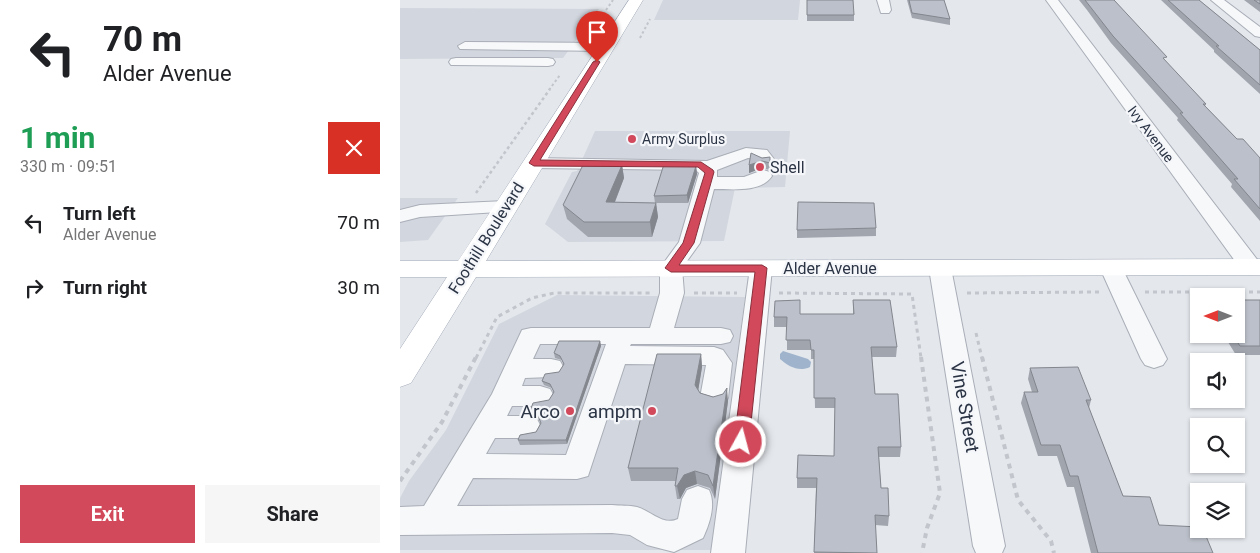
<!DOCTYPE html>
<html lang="en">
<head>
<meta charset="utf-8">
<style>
  :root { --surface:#fff; --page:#f6f6f6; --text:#202124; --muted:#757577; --accent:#d1495b }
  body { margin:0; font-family:Roboto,sans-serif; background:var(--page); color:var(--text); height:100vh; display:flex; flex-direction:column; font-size:19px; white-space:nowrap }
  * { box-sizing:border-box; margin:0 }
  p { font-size:16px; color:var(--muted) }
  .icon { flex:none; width:28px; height:28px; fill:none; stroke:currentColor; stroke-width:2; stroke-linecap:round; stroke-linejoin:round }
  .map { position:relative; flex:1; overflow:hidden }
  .side { display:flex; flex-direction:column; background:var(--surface); width:400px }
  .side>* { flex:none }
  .banner { background:#fff; color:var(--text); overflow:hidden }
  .needle { width:32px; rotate:270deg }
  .tools { position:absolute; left:790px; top:288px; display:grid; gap:10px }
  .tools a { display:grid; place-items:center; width:55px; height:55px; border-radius:0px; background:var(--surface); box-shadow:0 1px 4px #0004; font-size:25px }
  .pin { position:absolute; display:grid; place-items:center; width:42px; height:42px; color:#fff; margin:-51px -21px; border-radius:50% 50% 50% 0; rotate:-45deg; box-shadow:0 0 5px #0007 }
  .pin .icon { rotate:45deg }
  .me { position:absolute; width:55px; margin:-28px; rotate:7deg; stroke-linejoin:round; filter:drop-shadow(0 0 4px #0008) }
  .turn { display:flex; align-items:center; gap:18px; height:105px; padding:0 20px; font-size:22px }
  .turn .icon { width:65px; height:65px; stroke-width:2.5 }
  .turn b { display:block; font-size:35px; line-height:42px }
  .round { display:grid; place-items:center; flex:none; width:52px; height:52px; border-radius:0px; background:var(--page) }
  .overview { display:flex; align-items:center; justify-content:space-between; height:85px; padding:0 20px }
  h1 { font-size:30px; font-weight:700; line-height:38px; color:#1e9e55 }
  .action { display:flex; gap:10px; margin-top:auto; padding:10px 20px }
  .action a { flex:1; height:58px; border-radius:0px; background:var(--accent); color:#fff; font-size:20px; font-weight:700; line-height:58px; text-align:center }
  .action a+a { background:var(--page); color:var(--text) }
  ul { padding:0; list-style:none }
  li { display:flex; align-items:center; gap:15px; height:65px; padding:0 20px }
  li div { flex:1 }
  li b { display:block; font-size:19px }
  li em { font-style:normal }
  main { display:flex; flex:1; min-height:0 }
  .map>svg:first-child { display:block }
  .built { fill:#d2d6de }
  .water { fill:#9fb4cc }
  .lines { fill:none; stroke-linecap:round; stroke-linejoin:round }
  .minor-casing { stroke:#a9aeb7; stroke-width:2 }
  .major-casing { stroke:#a3abb8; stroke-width:1 }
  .path-far3 { stroke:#c2c5cb; stroke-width:2; stroke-dasharray:2.5 2.5; stroke-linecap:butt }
  .path-far2 { stroke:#c2c5cb; stroke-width:2.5; stroke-dasharray:3 3; stroke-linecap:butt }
  .path-far1 { stroke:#c2c5cb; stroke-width:3; stroke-dasharray:4 4; stroke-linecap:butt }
  .path { stroke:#c2c5cb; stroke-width:4; stroke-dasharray:5 5; stroke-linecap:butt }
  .minor { fill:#f7f8fa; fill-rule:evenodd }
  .major { fill:#fff; fill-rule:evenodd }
  .wall { fill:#a1a5ae }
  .shaded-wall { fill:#83868d }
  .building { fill:#bbc0ca; stroke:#83868d }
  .route { fill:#d1495b; stroke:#882f3b }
  .poi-dot { fill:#d1495b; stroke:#f4f6f9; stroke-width:2 }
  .labels { text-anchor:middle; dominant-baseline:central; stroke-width:4.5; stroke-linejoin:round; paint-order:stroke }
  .far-street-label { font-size:14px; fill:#2b3445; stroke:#f4f6f9 }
  .far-poi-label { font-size:14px; fill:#2b3445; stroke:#f4f6f9; text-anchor:start }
  .poi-label { font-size:16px; fill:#2b3445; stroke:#f4f6f9; text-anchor:start }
  .street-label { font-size:16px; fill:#2b3445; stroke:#f4f6f9 }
  .near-street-label { font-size:19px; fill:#2b3445; stroke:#f4f6f9 }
  .near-poi-label { font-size:19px; fill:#2b3445; stroke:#f4f6f9; text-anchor:end }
</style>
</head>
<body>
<main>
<section class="side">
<div class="banner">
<div class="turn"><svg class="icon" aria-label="left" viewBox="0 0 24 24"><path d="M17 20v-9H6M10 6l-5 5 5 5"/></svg><div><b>70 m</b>Alder Avenue</div></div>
</div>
<div class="overview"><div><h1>1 min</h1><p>330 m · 09:51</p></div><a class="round" style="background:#d93025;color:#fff"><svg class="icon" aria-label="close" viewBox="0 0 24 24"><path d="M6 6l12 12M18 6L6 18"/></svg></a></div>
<ul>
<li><svg class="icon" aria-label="left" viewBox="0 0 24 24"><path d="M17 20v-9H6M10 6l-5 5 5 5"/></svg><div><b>Turn left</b><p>Alder Avenue</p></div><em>70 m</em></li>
<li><svg class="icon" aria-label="right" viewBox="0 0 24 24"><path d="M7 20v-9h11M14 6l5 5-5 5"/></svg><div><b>Turn right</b></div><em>30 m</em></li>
</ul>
<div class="action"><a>Exit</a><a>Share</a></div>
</section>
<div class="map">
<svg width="860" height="553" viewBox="0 0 860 553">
  <rect width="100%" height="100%" fill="#e4e7ec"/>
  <path class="built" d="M263,0H400L398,20H254Z
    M0,8L199,9L163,58L0,59Z
    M195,131H390L385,187L335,188L324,241L168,242L145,224L172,172L177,171Z
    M0,198H58L28,240L0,242Z
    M157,295L345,297L311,550H0V498L9,481L46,430L99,324Z"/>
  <path class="water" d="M383,351L408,359L411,362L410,367C399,372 389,367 380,359V354Z"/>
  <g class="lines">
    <defs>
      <path id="minor" d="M477,0H489L491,10L489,13H481Z
        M646,0H658L859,262V272L851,274L843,272Z
        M811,0H824L860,27V37L855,36Z
        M65,42L206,43L213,47L206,51L60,49L58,46Z
        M56,58H148L153,59L155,62L153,65L148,66L51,65L49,62L51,59Z
        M346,148L367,150L374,159L371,163C365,164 360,165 356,159L348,158L317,170V177H344L363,170L370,172L372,176C361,193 332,189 314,189L300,243L282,268L284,293L274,328H321L330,330L333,336L330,342L321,344H231L230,346L314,347L323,350L332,363L328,398L324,405L314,408L304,405L300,398L306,365L225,364L188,476L177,479L73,478L57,506L212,505C220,506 229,505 237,507C251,511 263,526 278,519L282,499L287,490L298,486L309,490C316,504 310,523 303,538L274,552L247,545L230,535L212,533L0,535V507L24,506L92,394L122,330L131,328H250L260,293V268L279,242L299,173L296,170L133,168L127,167L124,163L127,159L133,158L307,161ZM140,344H206L166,455L86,454L95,438H127L137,435L141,427L137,419L127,416H107L112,406H140L150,403L154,396L150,389L140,386H122L125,378L151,377L160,375L164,368L160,361L151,359H133Z
        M105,201L112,203L115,207L112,211L20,217L0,222V210L20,205Z
        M361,261L369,263L372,268L345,553H311L350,268L353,263Z
        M540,261L548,263L551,268L605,546L602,553H576L573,546L529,268L532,263Z
        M711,261L719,263L722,268L767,359L763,365L754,368L745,365L741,359L700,268L703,263Z"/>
      <path id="major" d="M229,0H243L86,261L860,259V275L76,277L11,383L0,387V349L47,277H0V261H58Z"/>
    </defs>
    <use href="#minor" class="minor-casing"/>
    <use href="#major" class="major-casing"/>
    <path class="path-far3" d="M206,10L213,0
      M240,38L250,19
      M149,90L160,75"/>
    <path class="path-far2" d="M76,193L150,89"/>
    <path class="path-far1" d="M745,292H860
      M294,293H337
      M379,293L512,294L521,358
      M567,293L699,292
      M576,333L582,358
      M76,358L97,317L132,298L154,293H250"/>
    <path class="path" d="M521,357L540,493L527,528L522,553
      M582,357L618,500L651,541L654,553
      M0,481L42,422L76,357"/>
    <use href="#minor" class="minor"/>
    <use href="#major" class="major"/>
  </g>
  <path class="wall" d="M407,0L454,15V21H407Z
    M507,0H544L550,19V25L512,18Z
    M679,0H714L766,62L806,104L805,106L837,139L860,158V221L831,187L832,184L777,120L778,118L711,43L687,10Z
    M761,0H799L860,50V94L814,52V50Z
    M844,0H860V12Z
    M370,157V170L362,168L349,173V165L362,158Z
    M222,165L224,178L215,202L255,203L254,196L296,166L297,174L288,203H256L258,217L252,237H188L167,219L163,205Z
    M476,228V236L397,238V230Z
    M453,300L497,347L496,357H472L475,394L501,447L500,457H479L481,488L489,516L488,526L475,525L477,553H414L416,488H397V478L434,456L435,408H415L414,359H411V350H387V327H374V317L401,314H453Z
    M839,300H860V355H836L823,334H836Z
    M200,341L201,346L167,444L120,445L118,440L136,432L141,423L139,418L132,415L130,411L149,400L154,393L152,388L144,385L142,381L159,372L164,365L162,360L155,358L154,353Z
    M301,354L302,367L298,390L300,393L328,401L315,499L310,488L297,484L286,488L280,499H277L275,486L276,481H231L228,468Z
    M630,368L691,400L689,408L723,496L759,525L813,553H691L674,487H667L657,456H638L621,403L624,392H632L628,379Z"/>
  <path class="shaded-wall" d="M362,161V168L349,173V165Z
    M222,165L224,178L209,217L206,202Z
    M296,166L297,174L288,203L287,195Z
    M256,203L258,217L252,237L250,222Z
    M200,341L201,346L167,444L166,440Z
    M301,354L302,367L297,398L295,385Z
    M327,388L328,401L315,499L313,486Z
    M295,471L297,484L286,488L280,499L277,486L284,475Z"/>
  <path class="building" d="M407,0H453L454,15H407Z
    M509,0H544L550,19L512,13Z
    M685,0H714L767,57L763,58L806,104H803L837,139H843L860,158V209L834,179H838L780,113H783L713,36Z
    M768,0H799L860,50V85L816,46H819Z
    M854,0H860V4Z
    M351,153L362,158L370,157V163L362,161L349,165Z
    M264,164H294L296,166L287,195L254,196Z
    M183,165H222L206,202L256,203L250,222H184L163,205Z
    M398,202L474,203L476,228L397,230Z
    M836,296L839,300H860V346H840L832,334H836Z
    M400,300V314H454L453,300H490L497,347H471L475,394H498L501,447H478L481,488H488L489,516L475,515L477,553L414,552L417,478H397L398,455L434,456L435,398H414V350H411L410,340H386L387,317H374L375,301Z
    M159,341H200L166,440H118L120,435L136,432L141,423L137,414L130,411L133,403L149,400L154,392L150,384L142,381L145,374L159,372L164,364L160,356L154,353Z
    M257,354H301L295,385L300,393L313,397L323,394L327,388L313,486L308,475L295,471L284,475L277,486H275L278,468H228Z
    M678,367L691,400H686L723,496L750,497L759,525L799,527V529H803L813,553H698L678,476H670L660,445H641L624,392H638L630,368Z"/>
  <path class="route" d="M197,60L200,62L140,160L301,162L313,170L314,172L294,243L279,265H362L367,268L349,442L346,446L341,447L336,446L334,442L355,272H271L265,268L283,243L305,173L298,167L134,166L129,163L193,62Z"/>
  <g class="poi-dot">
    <circle cx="232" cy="139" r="5"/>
    <circle cx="360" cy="167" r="5"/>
    <circle cx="170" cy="411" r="5"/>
    <circle cx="252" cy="411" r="5"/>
  </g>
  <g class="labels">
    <g class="far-street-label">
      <text transform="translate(751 134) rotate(53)">Ivy Avenue</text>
    </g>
    <g class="far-poi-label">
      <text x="242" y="139">Army Surplus</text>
    </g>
    <g class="poi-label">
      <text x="370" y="167">Shell</text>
    </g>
    <g class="street-label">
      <text transform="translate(86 238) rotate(-58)">Foothill Boulevard</text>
      <text x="430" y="268">Alder Avenue</text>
    </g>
    <g class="near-street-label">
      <text transform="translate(565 407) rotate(80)">Vine Street</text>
    </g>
    <g class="near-poi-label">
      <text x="160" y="411">Arco</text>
      <text x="242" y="411">ampm</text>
    </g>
  </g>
</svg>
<div class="tools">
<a><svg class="needle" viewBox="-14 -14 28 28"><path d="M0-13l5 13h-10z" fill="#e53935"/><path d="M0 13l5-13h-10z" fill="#757577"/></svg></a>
<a><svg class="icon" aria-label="sound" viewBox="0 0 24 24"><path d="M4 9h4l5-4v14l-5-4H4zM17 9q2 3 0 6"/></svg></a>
<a><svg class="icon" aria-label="search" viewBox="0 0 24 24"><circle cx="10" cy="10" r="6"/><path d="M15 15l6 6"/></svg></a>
<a><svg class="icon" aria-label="layers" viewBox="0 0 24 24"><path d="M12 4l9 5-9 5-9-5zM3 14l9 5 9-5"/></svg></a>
</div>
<div class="pin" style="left:197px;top:62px;background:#d93025"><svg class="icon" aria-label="arrive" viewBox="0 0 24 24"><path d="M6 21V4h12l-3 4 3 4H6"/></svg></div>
<svg class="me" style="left:341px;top:442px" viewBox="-20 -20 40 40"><circle r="17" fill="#d1495b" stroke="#fff" stroke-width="3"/><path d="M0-11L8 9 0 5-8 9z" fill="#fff"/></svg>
</div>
</main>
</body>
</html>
